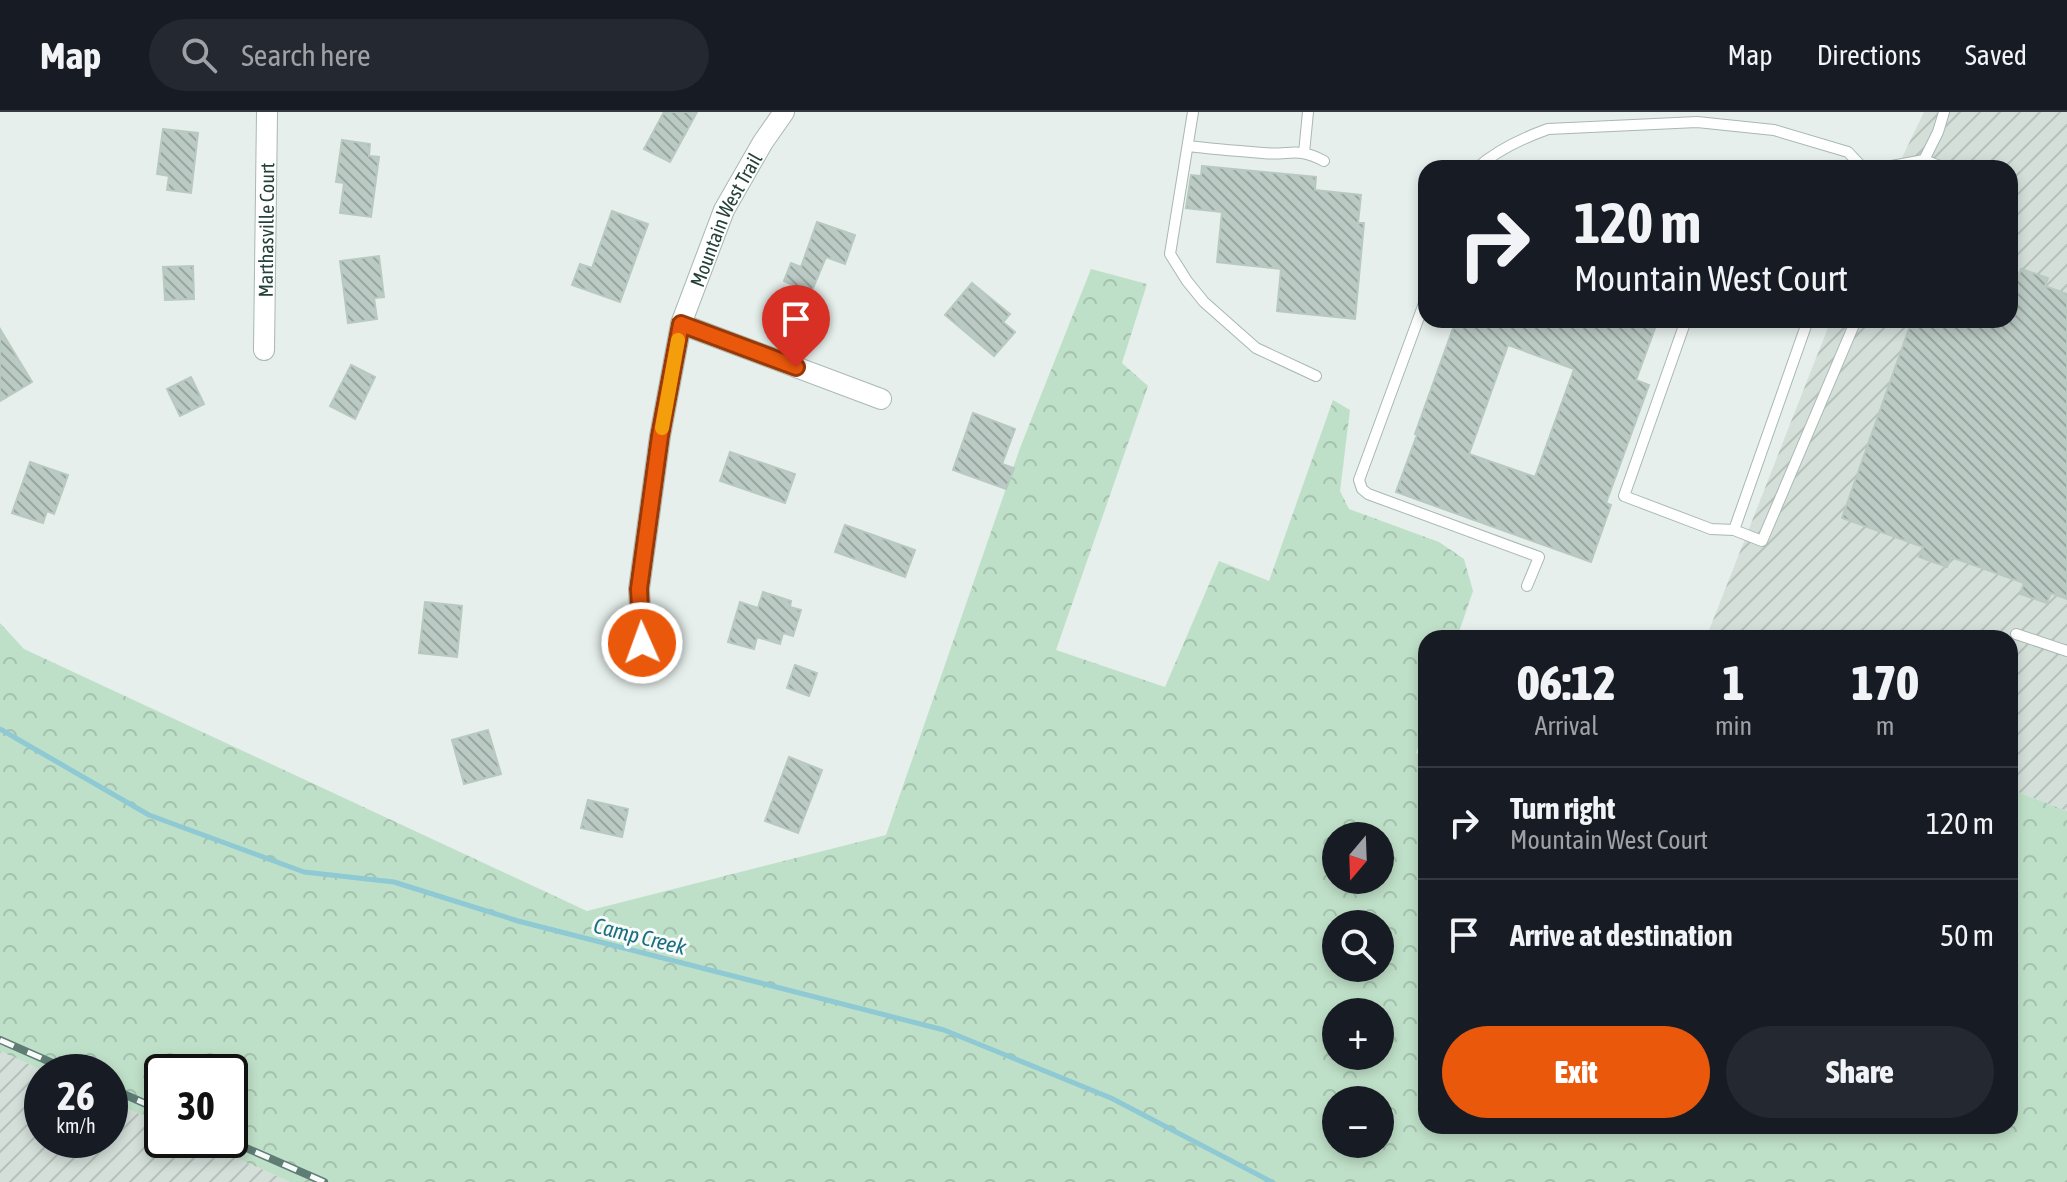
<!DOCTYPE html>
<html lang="en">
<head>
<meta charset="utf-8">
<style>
  :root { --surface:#171b24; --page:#242831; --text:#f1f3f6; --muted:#9ea1a6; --line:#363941; --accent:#ea580c }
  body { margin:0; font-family:"Asap Condensed",sans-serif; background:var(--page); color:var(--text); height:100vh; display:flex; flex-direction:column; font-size:30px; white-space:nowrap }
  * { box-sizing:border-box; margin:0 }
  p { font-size:26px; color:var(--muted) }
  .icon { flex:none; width:44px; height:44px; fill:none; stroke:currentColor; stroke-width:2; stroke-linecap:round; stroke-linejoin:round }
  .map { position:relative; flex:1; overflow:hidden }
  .drawer { position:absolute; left:1418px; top:518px; width:600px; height:504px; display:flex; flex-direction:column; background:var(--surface); border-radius:24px; box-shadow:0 4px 12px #0003 }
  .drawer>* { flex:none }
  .guide { position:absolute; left:1418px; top:48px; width:600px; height:168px; border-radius:24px; box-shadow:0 4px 12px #0003; background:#171b24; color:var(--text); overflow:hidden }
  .needle { width:52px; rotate:199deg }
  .fabs { position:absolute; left:1322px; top:710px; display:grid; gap:16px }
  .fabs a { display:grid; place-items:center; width:72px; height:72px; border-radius:50%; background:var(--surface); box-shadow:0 4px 12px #0003; font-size:40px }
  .speed { position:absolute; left:24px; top:942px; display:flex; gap:16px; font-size:40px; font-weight:700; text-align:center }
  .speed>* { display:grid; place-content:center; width:104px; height:104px; border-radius:50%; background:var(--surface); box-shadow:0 4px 12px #0003; line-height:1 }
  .speed small { font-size:20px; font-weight:400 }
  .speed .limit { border:4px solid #111; border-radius:12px; background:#fff; color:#111 }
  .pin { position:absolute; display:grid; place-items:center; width:68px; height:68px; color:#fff; margin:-82px -34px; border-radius:50% 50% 50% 0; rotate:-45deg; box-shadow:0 0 8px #0007 }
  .pin .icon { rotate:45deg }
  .me { position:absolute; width:88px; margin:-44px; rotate:358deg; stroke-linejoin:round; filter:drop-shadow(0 0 6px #0008) }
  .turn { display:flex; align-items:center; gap:28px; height:168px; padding:0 24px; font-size:36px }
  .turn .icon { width:104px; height:104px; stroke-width:2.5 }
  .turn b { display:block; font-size:56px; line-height:68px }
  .eta { display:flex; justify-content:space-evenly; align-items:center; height:136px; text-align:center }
  .eta b { font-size:48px; font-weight:800; line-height:56px }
  .primary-button { display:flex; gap:16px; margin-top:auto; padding:16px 24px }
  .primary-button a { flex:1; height:92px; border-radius:48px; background:var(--accent); color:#fff; font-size:32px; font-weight:800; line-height:92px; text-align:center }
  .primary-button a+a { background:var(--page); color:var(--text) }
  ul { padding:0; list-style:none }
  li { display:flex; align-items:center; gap:24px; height:112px; padding:0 24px; border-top:2px solid var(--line) }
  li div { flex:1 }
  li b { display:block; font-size:30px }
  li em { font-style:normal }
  header { display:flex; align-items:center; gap:48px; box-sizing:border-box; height:112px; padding:0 40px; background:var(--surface); border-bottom:2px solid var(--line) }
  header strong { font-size:38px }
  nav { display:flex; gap:44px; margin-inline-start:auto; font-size:28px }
  .search { width:560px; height:72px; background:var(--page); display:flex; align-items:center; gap:20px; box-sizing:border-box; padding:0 28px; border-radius:44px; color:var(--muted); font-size:30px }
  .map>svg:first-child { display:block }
  .industrial { fill:url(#industrial-furrows) }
  .forest { fill:url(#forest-crowns); fill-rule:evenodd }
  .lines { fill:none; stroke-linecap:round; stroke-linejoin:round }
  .stream { stroke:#8ec9d4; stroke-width:5 }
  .building { fill:url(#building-back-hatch); stroke:#b8c9c2; stroke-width:2; fill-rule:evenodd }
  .lane-casing { stroke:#a8b8b2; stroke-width:12 }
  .street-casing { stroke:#a8b8b2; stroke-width:22 }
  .lane { stroke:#fff; stroke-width:10 }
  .street { stroke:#fff; stroke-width:20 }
  .rail-casing { stroke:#5f7d75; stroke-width:8 }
  .rail { stroke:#f7fbf9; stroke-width:5; stroke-dasharray:15; stroke-linecap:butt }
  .route-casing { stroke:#983908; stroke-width:20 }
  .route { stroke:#ea580c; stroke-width:14 }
  .slow { stroke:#f59e0b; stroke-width:14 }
  .labels { text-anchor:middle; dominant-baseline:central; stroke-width:6; stroke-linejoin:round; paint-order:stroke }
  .street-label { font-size:20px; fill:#24423a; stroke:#f7fbf9 }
  .water-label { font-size:22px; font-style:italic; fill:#1c6f80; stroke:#f7fbf9 }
</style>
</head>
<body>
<header>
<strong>Map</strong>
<div class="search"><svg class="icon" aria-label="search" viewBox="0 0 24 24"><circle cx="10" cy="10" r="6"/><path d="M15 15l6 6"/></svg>Search here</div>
<nav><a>Map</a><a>Directions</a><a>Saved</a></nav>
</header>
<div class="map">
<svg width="2067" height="1070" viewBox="0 0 2067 1070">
  <defs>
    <pattern id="industrial-furrows" width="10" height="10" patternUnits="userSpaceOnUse" patternTransform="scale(2)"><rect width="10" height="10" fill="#d4dfda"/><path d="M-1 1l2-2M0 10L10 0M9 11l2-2" fill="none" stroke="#b6c1bc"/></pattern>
    <pattern id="forest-crowns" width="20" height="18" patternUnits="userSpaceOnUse" patternTransform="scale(2)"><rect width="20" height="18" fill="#bfe0c8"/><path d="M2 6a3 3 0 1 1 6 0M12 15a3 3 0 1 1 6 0" fill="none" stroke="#a4c1ad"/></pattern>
    <pattern id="building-back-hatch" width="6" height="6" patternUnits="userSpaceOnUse" patternTransform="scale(2)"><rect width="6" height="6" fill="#bbcac4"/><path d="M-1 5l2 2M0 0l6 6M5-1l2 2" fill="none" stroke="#98a6a0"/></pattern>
  </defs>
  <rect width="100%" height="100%" fill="#e6efeb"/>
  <path class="industrial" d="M1924,0H2067V699L2010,677V526H1706L1831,208H2010V56H1897Z
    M0,939L46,960H42V1028H110V989L162,1012V1028H197L290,1070H0Z"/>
  <path class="forest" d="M1091,157L1147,172L1122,251L1148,274L1056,538L1165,575L1219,449L1269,469L1333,288L1350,298L1340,379L1349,397L1439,430L1464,447L1473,479L1457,526H1426V614L1416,641L1426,645V1014H2010V677L2067,699V1070H290L197,1028H230V960H162V1012L110,989V960H46L0,939V511L24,537L587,799L886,723L1020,336ZM1336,724H1380V768H1336ZM1336,812H1380V856H1336ZM1336,900H1380V944H1336ZM1336,988H1380V1032H1336Z"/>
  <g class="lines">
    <path class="stream" d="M0,617L149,703L304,760L394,770L518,809L944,918L1111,986L1272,1070"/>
  </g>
  <path class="building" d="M664,0H697L670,50L644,37Z
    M163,17L198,21L191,81L167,78L169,64L157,62Z
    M342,28L370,32L369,44L379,45L371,105L340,101L344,71L336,70Z
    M1202,54L1316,65L1315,78L1361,83L1358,111H1364L1355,207L1277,199L1281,157L1217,150L1222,100L1186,96L1191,63L1201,64Z
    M612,99L648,112L620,190L572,173L580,152L592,156Z
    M817,110L855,123L845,152L826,145L811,181L784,169L791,151L801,155Z
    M379,144L384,185L374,186L377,207L348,211L340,149Z
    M193,154L194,187L165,188L163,155Z
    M2021,157L2048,166L2045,174L2067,182V487L2051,481L2047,491L2020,482L2024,471L1951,445L1947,455L1919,445L1923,435L1842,406L1912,208H2010V161L2019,164Z
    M972,171L1010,202L1003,210L1015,220L994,244L945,203Z
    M1456,208H1658L1636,268L1649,273L1606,391L1611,393L1591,450L1396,380L1417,323L1415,322ZM1508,233L1574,257L1535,365L1469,342Z
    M0,217L32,270L0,289Z
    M351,253L375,265L355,307L330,294Z
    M191,265L204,292L180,304L167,277Z
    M973,301L1015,317L1002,352L1014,356L1006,377L953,358Z
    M730,340L795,362L785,391L720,369Z
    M30,350L68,363L54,402L47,399L43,411L12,401Z
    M845,413L915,438L905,465L835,440Z
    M763,480L791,489L790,495L801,498L793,524L783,521L780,532L757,525L754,537L728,530L740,490L758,496Z
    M425,490L462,494L457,545L419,541Z
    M795,553L817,561L809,584L787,576Z
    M488,618L501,662L464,672L452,628Z
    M789,645L822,658L798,721L765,709Z
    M588,688L628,697L622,725L581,716Z"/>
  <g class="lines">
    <defs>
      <path id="lane" d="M1193,0L1170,142L1187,169L1204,190L1256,236L1316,264
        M1944,0L1938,20L1924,48L1945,56
        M1188,34C1213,37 1238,39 1263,41C1290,44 1296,34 1324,49
        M1304,41L1308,0
        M1477,56C1497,38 1523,26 1548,17L1697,10L1774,18L1848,40L1863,56
        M1881,56L1924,48
        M1426,186L1359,368L1362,377L1368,382L1539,445L1527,474
        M1686,208L1624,384L1711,417L1734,418
        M1808,208L1734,418L1762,429L1856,208
        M2016,522L2067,539"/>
      <g id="street">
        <path d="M681,212L881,287"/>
        <path id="s1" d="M264,238L267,0"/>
        <path id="s2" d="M643,553L639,477L660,324L681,212L724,98L763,30L784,0"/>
      </g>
    </defs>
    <use href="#lane" class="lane-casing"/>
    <use href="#street" class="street-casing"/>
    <use href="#lane" class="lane"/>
    <use href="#street" class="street"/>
    <defs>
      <path id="rail" d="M0,928L73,960
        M110,976L162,999
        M228,1028L324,1070"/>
    </defs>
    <use href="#rail" class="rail-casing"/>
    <use href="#rail" class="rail"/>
  </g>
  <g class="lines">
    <defs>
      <path id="route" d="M642,531L639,477L660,324L681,212L796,255"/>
    </defs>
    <use href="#route" class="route-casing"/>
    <use href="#route" class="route"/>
    <path class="slow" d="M662,316L678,228"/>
  </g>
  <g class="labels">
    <g class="street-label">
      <text stroke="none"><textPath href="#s2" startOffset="458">Mountain West Trail</textPath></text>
      <text stroke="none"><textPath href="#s1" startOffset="120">Marthasville Court</textPath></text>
    </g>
    <g class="water-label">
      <text transform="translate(640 824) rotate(14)">Camp Creek</text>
    </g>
  </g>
</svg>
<div class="fabs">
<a><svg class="needle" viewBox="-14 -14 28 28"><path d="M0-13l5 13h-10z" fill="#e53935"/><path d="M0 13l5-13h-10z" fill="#9ea1a6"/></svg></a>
<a><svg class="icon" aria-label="search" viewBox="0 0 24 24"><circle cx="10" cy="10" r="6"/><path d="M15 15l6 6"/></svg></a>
<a>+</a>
<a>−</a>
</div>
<div class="speed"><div>26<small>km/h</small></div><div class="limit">30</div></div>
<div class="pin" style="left:796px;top:255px;background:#d93025"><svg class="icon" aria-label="arrive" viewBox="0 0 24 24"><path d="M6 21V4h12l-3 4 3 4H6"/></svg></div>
<svg class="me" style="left:642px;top:531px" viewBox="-20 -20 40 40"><circle r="17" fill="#ea580c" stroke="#fff" stroke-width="3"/><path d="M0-11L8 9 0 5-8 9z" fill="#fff"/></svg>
<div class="guide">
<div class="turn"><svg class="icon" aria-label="right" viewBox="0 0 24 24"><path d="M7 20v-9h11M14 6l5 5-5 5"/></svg><div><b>120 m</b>Mountain West Court</div></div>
</div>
<section class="drawer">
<div class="eta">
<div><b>06:12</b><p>Arrival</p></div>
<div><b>1</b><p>min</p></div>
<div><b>170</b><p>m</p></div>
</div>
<ul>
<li><svg class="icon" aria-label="right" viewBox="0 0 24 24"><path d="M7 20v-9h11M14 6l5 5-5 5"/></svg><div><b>Turn right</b><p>Mountain West Court</p></div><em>120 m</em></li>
<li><svg class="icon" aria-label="arrive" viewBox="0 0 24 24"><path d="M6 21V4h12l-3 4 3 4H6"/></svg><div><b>Arrive at destination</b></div><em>50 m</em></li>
</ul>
<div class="primary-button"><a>Exit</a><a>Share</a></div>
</section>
</div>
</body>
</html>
